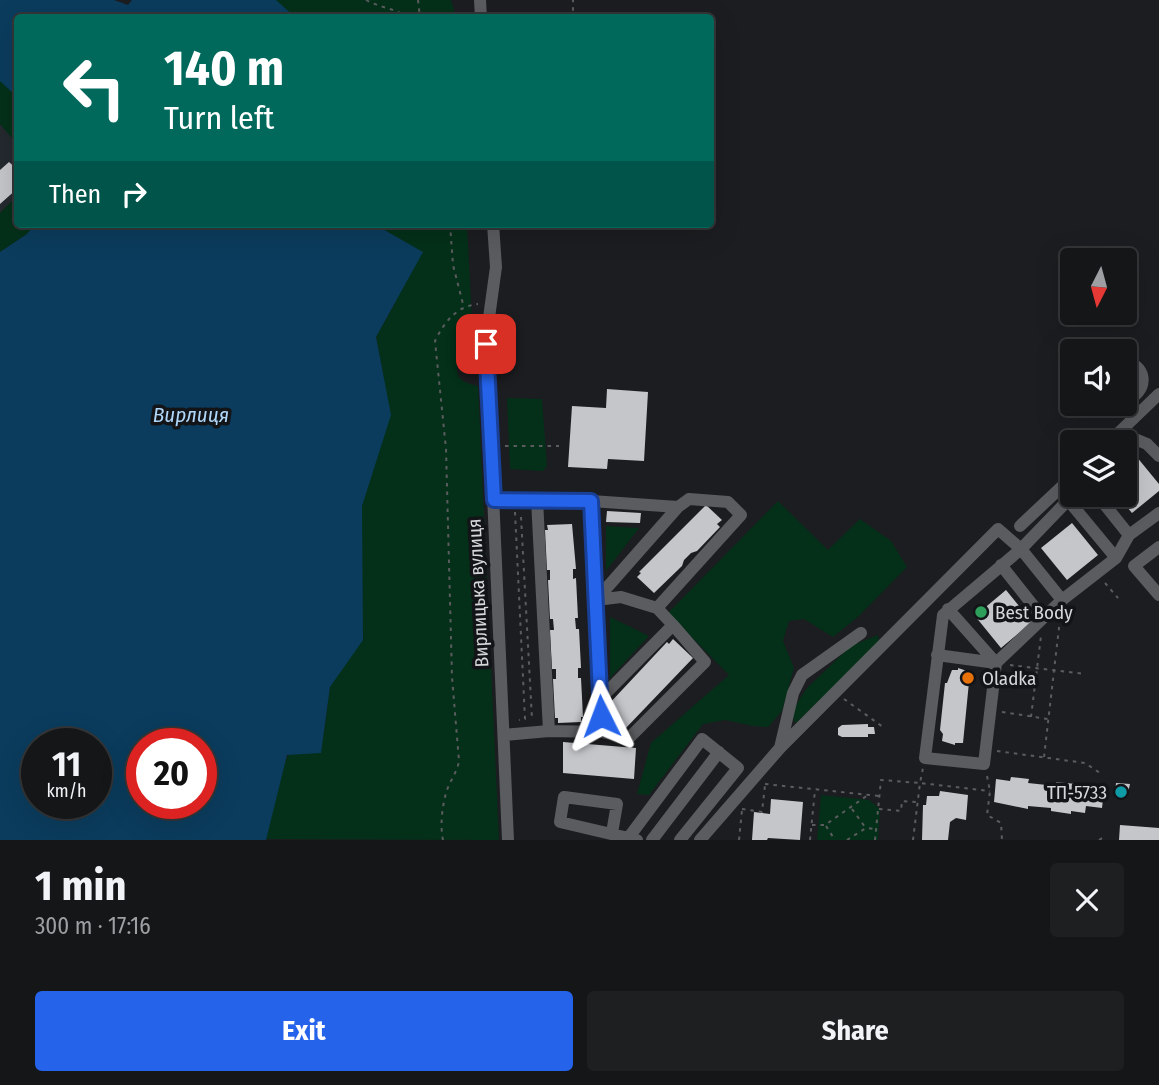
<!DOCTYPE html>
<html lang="en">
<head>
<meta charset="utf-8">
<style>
  :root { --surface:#151618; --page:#1e1f21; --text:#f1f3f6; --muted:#9d9fa2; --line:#343537; --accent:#2563eb }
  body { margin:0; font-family:"Fira Sans Condensed",sans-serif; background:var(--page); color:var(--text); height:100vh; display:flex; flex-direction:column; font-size:26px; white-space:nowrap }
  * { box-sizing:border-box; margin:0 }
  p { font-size:23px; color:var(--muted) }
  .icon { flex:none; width:38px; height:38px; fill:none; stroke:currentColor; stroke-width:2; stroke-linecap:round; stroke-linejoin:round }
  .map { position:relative; height:840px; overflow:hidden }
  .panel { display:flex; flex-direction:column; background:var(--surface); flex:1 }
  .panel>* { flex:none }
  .top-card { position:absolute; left:14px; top:14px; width:700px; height:214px; border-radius:7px; box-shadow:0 7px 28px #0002,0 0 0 2px var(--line); background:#00695c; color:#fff; overflow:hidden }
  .needle { width:46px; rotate:186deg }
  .fabs { position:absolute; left:1060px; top:248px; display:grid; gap:14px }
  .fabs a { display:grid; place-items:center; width:77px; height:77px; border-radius:7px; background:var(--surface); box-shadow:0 7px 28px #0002,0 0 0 2px var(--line); font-size:35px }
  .speed { position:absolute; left:21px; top:728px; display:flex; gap:14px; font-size:35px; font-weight:700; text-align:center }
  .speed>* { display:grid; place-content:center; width:91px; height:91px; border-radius:50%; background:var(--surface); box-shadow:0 7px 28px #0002,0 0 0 2px var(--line); line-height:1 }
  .speed small { font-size:18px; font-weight:400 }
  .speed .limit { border:10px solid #d22; background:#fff; color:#111 }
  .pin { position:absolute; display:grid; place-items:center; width:60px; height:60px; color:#fff; margin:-30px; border-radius:14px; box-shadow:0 4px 10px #0006 }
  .me { position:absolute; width:77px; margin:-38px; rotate:357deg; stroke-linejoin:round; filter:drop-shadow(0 0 5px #0008) }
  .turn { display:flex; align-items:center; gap:24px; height:147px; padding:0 35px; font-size:32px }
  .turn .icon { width:91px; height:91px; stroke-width:2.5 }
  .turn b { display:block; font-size:49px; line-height:60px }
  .then { display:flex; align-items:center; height:66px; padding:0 35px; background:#0003; gap:14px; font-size:26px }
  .round { display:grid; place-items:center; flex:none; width:74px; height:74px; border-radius:7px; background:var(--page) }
  .headline { display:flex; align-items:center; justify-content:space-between; height:119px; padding:0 35px }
  h1 { font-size:42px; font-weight:700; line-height:52px }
  .button { display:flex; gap:14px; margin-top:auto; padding:14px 35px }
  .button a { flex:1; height:80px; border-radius:7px; background:var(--accent); color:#fff; font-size:28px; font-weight:700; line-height:80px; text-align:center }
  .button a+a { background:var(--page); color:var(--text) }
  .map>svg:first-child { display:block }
  .built { fill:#24292f }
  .green { fill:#043019 }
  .water { fill:#0b3c5d; fill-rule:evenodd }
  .building { fill:#c4c6ca }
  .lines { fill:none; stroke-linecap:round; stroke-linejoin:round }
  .path { stroke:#5a5c5e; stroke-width:2; stroke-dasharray:3.5 5; stroke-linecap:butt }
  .minor { stroke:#5a5c5f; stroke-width:12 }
  .route-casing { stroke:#184099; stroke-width:18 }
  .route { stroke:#2563eb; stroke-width:12 }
  .leisure-dot { fill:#2e9e5b; stroke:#131417; stroke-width:2.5 }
  .food-dot { fill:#e8710a; stroke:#131417; stroke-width:2.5 }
  .culture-dot { fill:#0f9aa8; stroke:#131417; stroke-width:2.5 }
  .labels { text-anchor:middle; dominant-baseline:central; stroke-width:7; stroke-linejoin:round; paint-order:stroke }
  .street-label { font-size:19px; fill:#d5d7d8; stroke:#131417 }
  .poi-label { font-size:19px; fill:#d5d7d8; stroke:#131417; text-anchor:start }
  .water-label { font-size:21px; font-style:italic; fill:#afd7f9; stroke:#131417 }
</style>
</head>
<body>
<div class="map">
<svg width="1159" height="840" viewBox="0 0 1159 840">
  <rect width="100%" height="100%" fill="#1c1d20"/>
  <path class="built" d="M0,124L18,144L17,196L0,213Z"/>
  <path class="green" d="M232,0H451L456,17H276Z
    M0,56L8,88L17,97V144L0,124Z
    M17,196L18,224H35L27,234L0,252V213Z
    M374,224H467L473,341L457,347C458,372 451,380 478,386L499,840L264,839L273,807L270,780L283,768L288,755L324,733L330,687L342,669L362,506L384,379L376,337L395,303L385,230Z
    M507,398L542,399L547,466L543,471L510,469Z
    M778,501L828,550L860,519L891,541L907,567L859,616L833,637L804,619L789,621L783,641L794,668L782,711L768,727L753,726L725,720L703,724L649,795L637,794L651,743L729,675L668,613Z
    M606,526L639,528L606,571Z
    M610,617L649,636L610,678Z
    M878,635L879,642L797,722H794L792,711L807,688L851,646Z
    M821,795L869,800L880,809L878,840H817Z"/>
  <path class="water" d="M0,0H114L128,5L132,0H276L295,17L18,18L17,97L0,81Z
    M35,224H374L423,252L376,337L391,415L362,506L363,640L330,687L321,753L287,755L266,840H0V252L27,234ZM37,744H96V803H37ZM142,744H201V803H142Z"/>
  <path class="building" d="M9,162L18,170V188L0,204V170Z
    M607,389L648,392L644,461L608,459L607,469L568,467L572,406L606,408Z
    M1136,456L1159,484V491L1132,513L1117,495H1125V465Z
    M706,505L722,520L717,524L720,527L697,551L691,553L684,560L682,566L654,593L637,577L641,573L639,572Z
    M607,511L641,513L640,523L606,522Z
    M1072,523L1098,555L1067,580L1041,548Z
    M572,524L576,569H573V579L576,578L578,618H575L576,629H579L581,668H578V678H581L583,717H581V722L558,723V718H555L553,679H556V669H552L550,630H554L553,619H550L548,580H550V570H547L545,530H548L547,525Z
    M1006,590L1032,622L1001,648L975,616Z
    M673,639L693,658L624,730L605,712L609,708L607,706L667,642L669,644Z
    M958,668L970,672L963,743H955V745L942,741L943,734L940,730L945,683H947L952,670H958Z
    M868,724V727H874L875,734H868V737H842L838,735V728L842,725Z
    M563,742L636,748L634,779L563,773Z
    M1011,777L1029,779L1028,783L1056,786V782L1076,784V788L1104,791L1102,808L1086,806L1085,813L1071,811V814L1051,811V808L1028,806V809L994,802L996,779L1010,781Z
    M1116,783L1130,784L1127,797L1115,796Z
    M940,791L968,795L966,820L956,818L950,822L948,840H922L923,805H926L927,796H939Z
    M771,799L803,802L800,840L768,838L767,840H752L754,812L770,814Z
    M1120,825L1159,828V840H1119Z"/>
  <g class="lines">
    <path class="path" d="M366,0C380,8 395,8 408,18
      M418,0L420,18
      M569,18L573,12V0
      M450,224L453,265L463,304
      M505,446H559
      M515,512L525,719L519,720
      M521,517L532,719
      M1105,583L1118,598
      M1010,665L1085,674
      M844,699L883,727
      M1002,712L1048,719
      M1031,717L1041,636
      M997,751L1085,763L1100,773
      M1044,757L1060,619
      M987,776L990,791L987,815L1001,823L1002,840
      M765,784L879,796
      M742,809L762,812L765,785
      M852,809L865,827
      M879,809L901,811L902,801L916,802
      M812,825H825L868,795
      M826,826L835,840
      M443,840C440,825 442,808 446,793C449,782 457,773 459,761L452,677L446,449L435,341C444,322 457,306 478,304
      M739,840L742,810
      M810,840L815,790
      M847,840L866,828L875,829
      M875,840L881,780L920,783L923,768
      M913,840L920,783L990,791
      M1099,840L1104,837"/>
    <path class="minor" d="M480,0L481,18
      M493,224L496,267L487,332V356L508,840
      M1125,361C1149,366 1148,394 1125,400
      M1108,443L1159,394
      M1125,445L1135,439L1147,444L1159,456
      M1073,495L1021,549L1062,600L1116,558L1129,535
      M1097,495L1129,535L1159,513
      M493,500L591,501L678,507L689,499L728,502L741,515L657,608L621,597L596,600
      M537,500L549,731
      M1068,500L1116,558
      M1020,526L1073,476
      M1159,547L1134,566L1159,595
      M1001,565L1043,618
      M596,600L678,507
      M948,609L996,663
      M937,655L996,663
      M600,699L673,625L657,608
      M602,732L629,738L705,662L673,625
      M504,735L549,731L602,732L591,501
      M780,748L793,693L802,675L861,633
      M612,833L617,804L564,797L560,822L637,840
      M629,837L702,739L738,768L680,840
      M652,840L719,752
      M700,840L780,748L998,529L1021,549L943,615L925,758L984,764L996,663L1062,600"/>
  </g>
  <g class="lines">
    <defs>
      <path id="route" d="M486,344L494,500L591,501L601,716"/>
    </defs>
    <use href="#route" class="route-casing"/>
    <use href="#route" class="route"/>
  </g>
  <circle class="leisure-dot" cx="981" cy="612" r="7"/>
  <circle class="food-dot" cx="968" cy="678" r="7"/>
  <circle class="culture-dot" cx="1121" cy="792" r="7"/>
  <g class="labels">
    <g class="street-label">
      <text transform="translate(478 593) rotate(-93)">Вирлицька вулиця</text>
    </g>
    <g class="poi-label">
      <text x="995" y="612">Best Body</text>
      <text x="982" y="678">Oladka</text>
      <text x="1107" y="792" text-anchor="end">ТП-5733</text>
    </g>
    <g class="water-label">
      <text x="191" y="415">Вирлиця</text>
    </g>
  </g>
</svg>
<div class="fabs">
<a><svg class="needle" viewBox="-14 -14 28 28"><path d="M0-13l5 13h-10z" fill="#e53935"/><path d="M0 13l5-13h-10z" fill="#9d9fa2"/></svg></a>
<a><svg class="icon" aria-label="sound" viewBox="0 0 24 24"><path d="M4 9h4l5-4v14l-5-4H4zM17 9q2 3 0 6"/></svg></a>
<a><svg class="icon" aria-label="layers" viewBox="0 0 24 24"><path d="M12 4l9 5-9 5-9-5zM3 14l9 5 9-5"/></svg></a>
</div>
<div class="speed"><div>11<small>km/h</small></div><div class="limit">20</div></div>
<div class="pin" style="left:486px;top:344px;background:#d93025"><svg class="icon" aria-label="arrive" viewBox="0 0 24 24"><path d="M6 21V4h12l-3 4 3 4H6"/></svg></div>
<svg class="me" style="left:601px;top:716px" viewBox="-20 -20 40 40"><path d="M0-17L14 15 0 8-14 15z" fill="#2563eb" stroke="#fff" stroke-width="4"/></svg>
<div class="top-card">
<div class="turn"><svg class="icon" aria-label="left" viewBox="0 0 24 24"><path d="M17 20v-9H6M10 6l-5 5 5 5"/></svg><div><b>140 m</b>Turn left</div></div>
<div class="then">Then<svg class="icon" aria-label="right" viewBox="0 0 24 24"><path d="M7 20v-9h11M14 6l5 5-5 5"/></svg></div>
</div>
</div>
<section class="panel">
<div class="headline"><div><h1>1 min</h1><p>300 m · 17:16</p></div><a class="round"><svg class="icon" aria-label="close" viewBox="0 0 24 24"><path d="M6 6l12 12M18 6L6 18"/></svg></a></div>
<div class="button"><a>Exit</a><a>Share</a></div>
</section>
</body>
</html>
